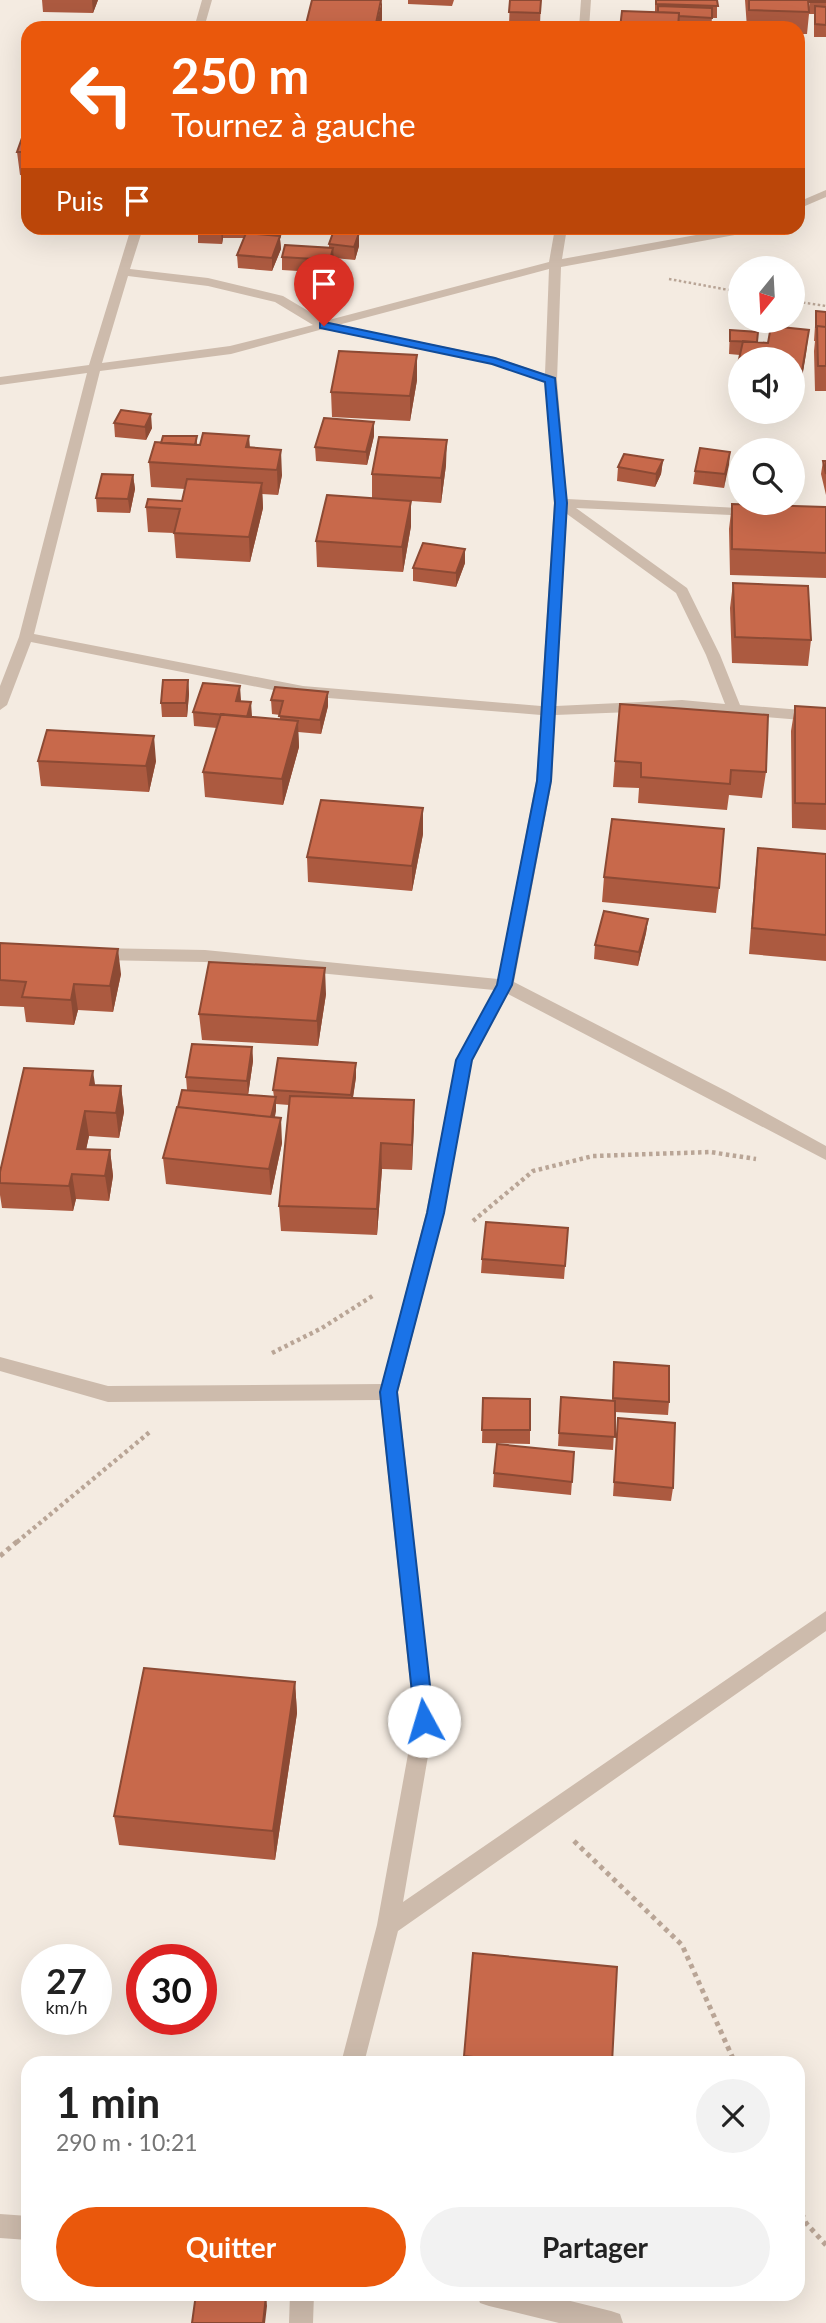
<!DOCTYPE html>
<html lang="fr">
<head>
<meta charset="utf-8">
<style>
  :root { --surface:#fff; --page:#f2f2f2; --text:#222; --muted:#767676; --accent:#ea580c }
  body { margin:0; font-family:Lato,sans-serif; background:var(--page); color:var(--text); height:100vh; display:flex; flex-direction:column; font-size:26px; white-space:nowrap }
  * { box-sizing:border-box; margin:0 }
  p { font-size:23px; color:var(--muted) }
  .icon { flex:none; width:38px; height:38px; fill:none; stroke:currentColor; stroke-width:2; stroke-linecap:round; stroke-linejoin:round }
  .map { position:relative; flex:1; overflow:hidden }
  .panel { position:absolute; left:21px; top:2056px; width:784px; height:245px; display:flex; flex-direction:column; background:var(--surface); border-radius:21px; box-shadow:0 7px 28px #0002 }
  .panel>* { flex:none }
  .guide { position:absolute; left:21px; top:21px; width:784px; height:214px; border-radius:21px; box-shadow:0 7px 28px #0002; background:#ea580c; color:#fff; overflow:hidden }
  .needle { width:46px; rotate:198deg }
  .tools { position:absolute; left:728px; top:256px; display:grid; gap:14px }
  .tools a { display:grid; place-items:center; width:77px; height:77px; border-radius:50%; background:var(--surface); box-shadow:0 7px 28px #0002; font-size:35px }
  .speed { position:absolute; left:21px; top:1944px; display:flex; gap:14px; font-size:35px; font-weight:700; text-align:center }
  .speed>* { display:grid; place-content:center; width:91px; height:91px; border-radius:50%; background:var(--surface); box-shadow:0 7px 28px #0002; line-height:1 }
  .speed small { font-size:18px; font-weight:400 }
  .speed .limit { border:10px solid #d22; background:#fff; color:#111 }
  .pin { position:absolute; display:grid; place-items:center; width:60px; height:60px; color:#fff; margin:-72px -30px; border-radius:50% 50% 50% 0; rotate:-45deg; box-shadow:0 0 7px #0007 }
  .pin .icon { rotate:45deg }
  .me { position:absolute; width:77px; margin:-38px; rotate:354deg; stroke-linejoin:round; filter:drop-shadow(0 0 5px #0008) }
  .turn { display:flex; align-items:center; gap:24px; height:147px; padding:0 35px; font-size:32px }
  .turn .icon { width:91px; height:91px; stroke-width:2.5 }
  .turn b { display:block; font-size:49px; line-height:60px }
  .then { display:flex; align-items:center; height:66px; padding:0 35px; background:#0003; gap:14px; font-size:26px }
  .round { display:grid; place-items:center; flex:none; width:74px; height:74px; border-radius:37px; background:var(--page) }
  .headline { display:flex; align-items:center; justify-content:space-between; height:119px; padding:0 35px }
  h1 { font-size:42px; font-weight:700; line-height:52px }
  .cta { display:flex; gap:14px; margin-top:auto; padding:14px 35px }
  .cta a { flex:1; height:80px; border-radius:42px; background:var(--accent); color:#fff; font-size:28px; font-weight:700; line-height:80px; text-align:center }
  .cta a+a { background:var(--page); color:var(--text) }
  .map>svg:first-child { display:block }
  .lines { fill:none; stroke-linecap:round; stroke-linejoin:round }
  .path-far2 { stroke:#b9a596; stroke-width:2.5; stroke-dasharray:2.5 2.5; stroke-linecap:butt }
  .path-far1 { stroke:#b9a596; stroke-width:4.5; stroke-dasharray:3.5 3.5; stroke-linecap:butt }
  .path { stroke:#b9a596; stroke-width:5; stroke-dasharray:4.5 4.5; stroke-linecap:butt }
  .street { fill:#cdbbac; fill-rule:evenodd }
  .wall { fill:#ac5a40 }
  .shaded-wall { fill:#8c4a34 }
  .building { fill:#c8694b; stroke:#8c4a34; stroke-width:2 }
  .route { fill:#1a73e8; stroke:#114b97; stroke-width:2 }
</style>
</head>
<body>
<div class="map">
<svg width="826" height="2323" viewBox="0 0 826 2323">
  <rect width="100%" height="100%" fill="#f4ebe1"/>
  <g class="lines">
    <path class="path-far2" d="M669,279L740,292
      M793,301L826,306"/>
    <path class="path-far1" d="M473,1221L533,1171L593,1156L710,1152L756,1159
      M272,1353L322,1328L374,1295
      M17,1542L151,1431"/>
    <path class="path" d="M0,1556L19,1540
      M574,1841L682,1945L735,2063
      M798,2205L806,2223L826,2245"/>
    <path class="street" d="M202,0H212L204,28H194Z
      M581,0H591L589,28H579Z
      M826,190V197L798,209V202Z
      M131,228H143L130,269L208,278L283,296L325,321L549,262L555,228H567L562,259L735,228H757L751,232L561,267L557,380L567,499L758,509L760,512L753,516L576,508L687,588L720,655L740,705L826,712V722L682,710L555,715L552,781L514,982L728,1092L826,1146V1160L508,994L472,1060L444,1213L398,1392L434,1721L403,1902L826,1611V1631L398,1931L364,2063H341L377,1925L414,1721L380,1400L108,1402L0,1371V1357L108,1386L382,1384L426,1213L456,1060L494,990L205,962L96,960L88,954L96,948L205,950L498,979L536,781L541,715L303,696L31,642L7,705L0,710V686L19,637L87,373L0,385V377L89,365ZM549,269L545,374L495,357L338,325ZM128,276L208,286L275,302L313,325L230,346L102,363ZM323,329L492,364L545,382L554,503L541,706L303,686L34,634L100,371L231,354ZM567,514L676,593L706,655L725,704L682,700L556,706Z
      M0,2214L28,2216V2240L0,2238Z
      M290,2294H314L313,2323H289Z
      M477,2294H542L611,2311L620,2314L623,2323H559L489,2306L480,2303Z"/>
  </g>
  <path class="wall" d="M42,0H98L93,13L43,12Z
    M408,0H454L452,6L408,4Z
    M510,0H541L540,25L509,24Z
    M655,0H717V18H712L711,28H620L655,12Z
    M745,0H808L809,7L810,0H826V37H814V14H809L807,34H798V28H747Z
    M28,121V176L20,175L17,152Z
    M198,228H283L280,239L281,249L272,271L238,268L237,255L244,238H223L222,244L198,243Z
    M359,233V246L355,260L334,258L331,273L282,270V257L329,247V244Z
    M816,311L826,312V391H815L814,351L815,341H814Z
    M730,330L757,342L768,343L809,330L799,396L793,395V359H740V389H735L740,355L729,354Z
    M417,355V380L410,421L332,417L331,392Z
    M374,422V436L367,465L316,461L315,447Z
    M114,423L152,428L146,440L115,437Z
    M197,436V445L250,448L282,475L278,495L262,494L263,508L250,562L176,558L174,533L148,532L146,507L182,501L185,489L151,487L149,462L161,443Z
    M730,452L724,488L693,484L695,471Z
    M663,460L661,474L655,487L617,481L618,467Z
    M823,461H826V495L821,474Z
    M446,465L441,503L411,501V526L403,572L317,567L316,541L372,498V474Z
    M133,475L135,489L130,513L97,512L96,498Z
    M732,504L826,507V578L730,575L729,529Z
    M465,563L456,587L413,581V568Z
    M733,583L811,640L808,666L732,663L730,608Z
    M188,680L189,694L187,717H162L161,703Z
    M328,692V706L321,734L298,732L299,747L283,805L205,797L203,772L217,728L194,726L193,712L241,700L240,701L252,717L280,720V715L272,714L271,700Z
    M795,706L826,708V830L792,828L791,731Z
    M38,761H156L149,792L41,786Z
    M615,761L766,772L762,798L729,795L727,810L638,803L639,788L613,787Z
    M423,834L412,891L308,882L307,857Z
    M758,848L826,854V961L749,954L755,874Z
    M604,877L719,888L716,913L602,902Z
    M648,919L646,933L638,966L594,959L595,945Z
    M0,943L121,974L113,1012L78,1010L74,1025L26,1022L24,1007L0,1006Z
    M326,994L318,1046L202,1040L199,1014Z
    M252,1047L253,1061L248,1095L274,1097L273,1090L356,1063V1077L353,1098L414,1100L412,1170L382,1169L377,1235L281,1231L279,1206L289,1105L276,1104L275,1117L282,1143L271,1195L166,1184L163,1158L178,1107L187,1090L186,1077Z
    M95,1085L121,1086L124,1112L119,1138L89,1136L86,1149L110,1150L113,1176L109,1201L76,1199L73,1211L2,1208L0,1195V1172Z
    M568,1228L564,1279L481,1273L482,1259Z
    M614,1362L669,1402L668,1415L615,1412L613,1450L558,1446L561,1397L612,1401Z
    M483,1398L530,1430V1444L482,1443Z
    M618,1418L673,1488L671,1501L613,1496Z
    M574,1452L571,1495L493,1487L494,1473Z
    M295,1682L297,1713L275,1860L119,1845L114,1816Z
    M464,2056L612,2063H463Z"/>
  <path class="shaded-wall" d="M92,0H98L93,13Z
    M382,0V20L380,28H375Z
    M222,228H223V238L222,244L221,231Z
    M280,228H283L280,239L281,249L272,271V258L280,236Z
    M359,233V246L355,260L354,247Z
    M333,248L334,261L331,273L330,260Z
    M809,330L806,354L799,396L802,371Z
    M417,355V380L410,421V396Z
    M151,414L152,428L146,440L145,427Z
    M374,422V436L367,465L366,452Z
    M249,436L251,460L246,447Z
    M447,440L446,465L441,503V478Z
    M281,450L282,475L278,495L277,470Z
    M730,452L729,465L724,488L725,474Z
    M663,460L661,474L655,487L656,474Z
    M133,475L135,489L130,513L128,499Z
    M262,483L263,508L250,562L249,537Z
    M411,501V526L403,572L402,547Z
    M465,549V563L456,587V573Z
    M188,680L189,694L187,717L186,703Z
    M240,686L241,700L237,715L236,701Z
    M328,692V706L321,734L320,720Z
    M251,702L252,716L248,731L247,717Z
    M298,721L299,747L283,805L282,779Z
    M154,736L156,761L149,792L146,766Z
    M423,808V834L412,891V866Z
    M648,919L646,933L638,966L639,952Z
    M118,949L121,974L113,1012L110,986Z
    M325,968L326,994L318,1046L317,1021Z
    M74,984L78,1010L74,1025L71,1000Z
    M252,1047L253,1061L248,1095L247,1081Z
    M356,1063V1077L351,1109V1095Z
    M93,1071L97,1097L90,1085Z
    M121,1086L124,1112L119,1138L116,1113Z
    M276,1097V1111L271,1135L270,1121Z
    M414,1100V1125L412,1170V1145Z
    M85,1111L89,1136L81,1174L77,1149Z
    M281,1118L282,1143L271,1195L269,1169Z
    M381,1143L382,1169L377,1235V1209Z
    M110,1150L113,1176L109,1201L105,1176Z
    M72,1174L76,1199L73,1211L69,1186Z
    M295,1682L297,1713L275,1860L273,1831Z
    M266,2296L267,2306L265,2323H263Z"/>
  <path class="building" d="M312,0H381L375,28H305Z
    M510,0H541L540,13L509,12Z
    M656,0H717L718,6L656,4Z
    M749,0H808L809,12L749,10Z
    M810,0H826V2H810Z
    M658,6L712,8V18L679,16V13L658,12Z
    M815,6L826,7V25L815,24Z
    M622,11L679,13L678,28H620Z
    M28,121V152H17Z
    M198,228H222L221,231L197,230Z
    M334,230L359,233L354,247L329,244Z
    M246,233L280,236L272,258L237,255Z
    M285,245L333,248L330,260L282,257Z
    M816,311L826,312V327L817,326V327H816Z
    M771,326L809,330L802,371L793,370V359H740V365L738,364L743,341L768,343Z
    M817,326L826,327V366H818Z
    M730,330L758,332L757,342L730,341Z
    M339,351L417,355L410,396L331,392Z
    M121,410L151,414L145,427L114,423Z
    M324,418L374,422L366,452L315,447Z
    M203,433L249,436L246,447L281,450L277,470L149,462L155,442L200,445Z
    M163,436H197L195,445L161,443Z
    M379,437L447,440L441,478L372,474Z
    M700,448L730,452L725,474L695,471Z
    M624,454L663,460L656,474L618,467Z
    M823,461H826V474Z
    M102,474L133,475L128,499L96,498Z
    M187,479L262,483L249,537L174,533L180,509L146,507L148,499L182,501Z
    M327,495L411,501L402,547L316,541Z
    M732,504L826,507V553L732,549Z
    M423,543L465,549L456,573L413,568Z
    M733,583L808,586L811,640L735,637Z
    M163,680H188L186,703H161Z
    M203,683L240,686L236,701L251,702L247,717L193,712Z
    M275,687L328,692L320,720L279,716L283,701L271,700Z
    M620,704L768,715L766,772L731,770L730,784L641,777V763L615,761Z
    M795,706L826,708V804L795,803Z
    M221,714L298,721L282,779L203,772Z
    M47,730L154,736L146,766L38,761Z
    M321,800L423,808L412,866L307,857Z
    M612,819L724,829L719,888L604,877Z
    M758,848L826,854V935L752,928Z
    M604,911L648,919L639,952L595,945Z
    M0,943L118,949L110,986L74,984L71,1000L22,997L26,982L0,980Z
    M209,962L325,968L317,1021L199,1014Z
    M192,1044L252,1047L247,1081L186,1077Z
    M278,1058L356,1063L351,1095L273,1090Z
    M24,1068L93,1071L90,1085L121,1086L116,1113L85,1111L77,1149L110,1150L105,1176L72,1174L69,1186L0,1183V1172Z
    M182,1090L276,1097L271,1117L178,1107Z
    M290,1096L414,1100L412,1145L381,1143L377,1209L279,1206Z
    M177,1107L281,1118L269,1169L163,1158Z
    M486,1222L568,1228L565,1266L482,1259Z
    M614,1362L669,1366V1402L613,1398Z
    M561,1397L615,1401V1437L559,1433Z
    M483,1398L530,1399V1430H482Z
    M618,1418L675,1423L673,1488L614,1482Z
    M497,1444L574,1452L572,1482L494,1473Z
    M144,1668L295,1682L273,1831L114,1816Z
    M473,1953L617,1967L612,2063H529L464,2056Z
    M196,2294H239L266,2296L263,2323H192Z"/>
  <path class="route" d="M324,322L495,358L555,378L567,503L551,781L512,985L472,1060L444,1213L397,1392L434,1721L431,1727L424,1729L417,1727L415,1721L380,1392L427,1213L456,1060L497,985L537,781L555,503L545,382L492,364L320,328V323Z"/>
</svg>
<div class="tools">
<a><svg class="needle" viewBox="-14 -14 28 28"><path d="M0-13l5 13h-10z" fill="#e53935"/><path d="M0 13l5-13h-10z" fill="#767676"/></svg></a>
<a><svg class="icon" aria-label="sound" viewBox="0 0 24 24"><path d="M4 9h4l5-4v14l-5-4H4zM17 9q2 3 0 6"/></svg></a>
<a><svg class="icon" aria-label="search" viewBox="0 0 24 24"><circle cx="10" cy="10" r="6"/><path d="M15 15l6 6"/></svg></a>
</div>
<div class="speed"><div>27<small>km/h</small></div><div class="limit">30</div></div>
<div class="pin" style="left:324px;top:326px;background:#d93025"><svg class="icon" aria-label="arrive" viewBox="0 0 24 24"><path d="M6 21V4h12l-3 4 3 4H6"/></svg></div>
<svg class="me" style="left:424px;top:1721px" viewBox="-20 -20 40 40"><circle r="19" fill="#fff"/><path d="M0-13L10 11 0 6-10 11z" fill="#1a73e8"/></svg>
<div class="guide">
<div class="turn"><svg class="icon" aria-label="left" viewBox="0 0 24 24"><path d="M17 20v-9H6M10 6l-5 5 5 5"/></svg><div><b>250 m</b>Tournez à gauche</div></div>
<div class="then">Puis<svg class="icon" aria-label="arrive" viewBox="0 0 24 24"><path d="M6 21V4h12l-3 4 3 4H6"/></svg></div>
</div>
<section class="panel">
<div class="headline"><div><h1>1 min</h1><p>290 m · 10:21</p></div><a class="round"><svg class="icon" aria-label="close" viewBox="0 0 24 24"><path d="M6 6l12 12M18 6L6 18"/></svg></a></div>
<div class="cta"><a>Quitter</a><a>Partager</a></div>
</section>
</div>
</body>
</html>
